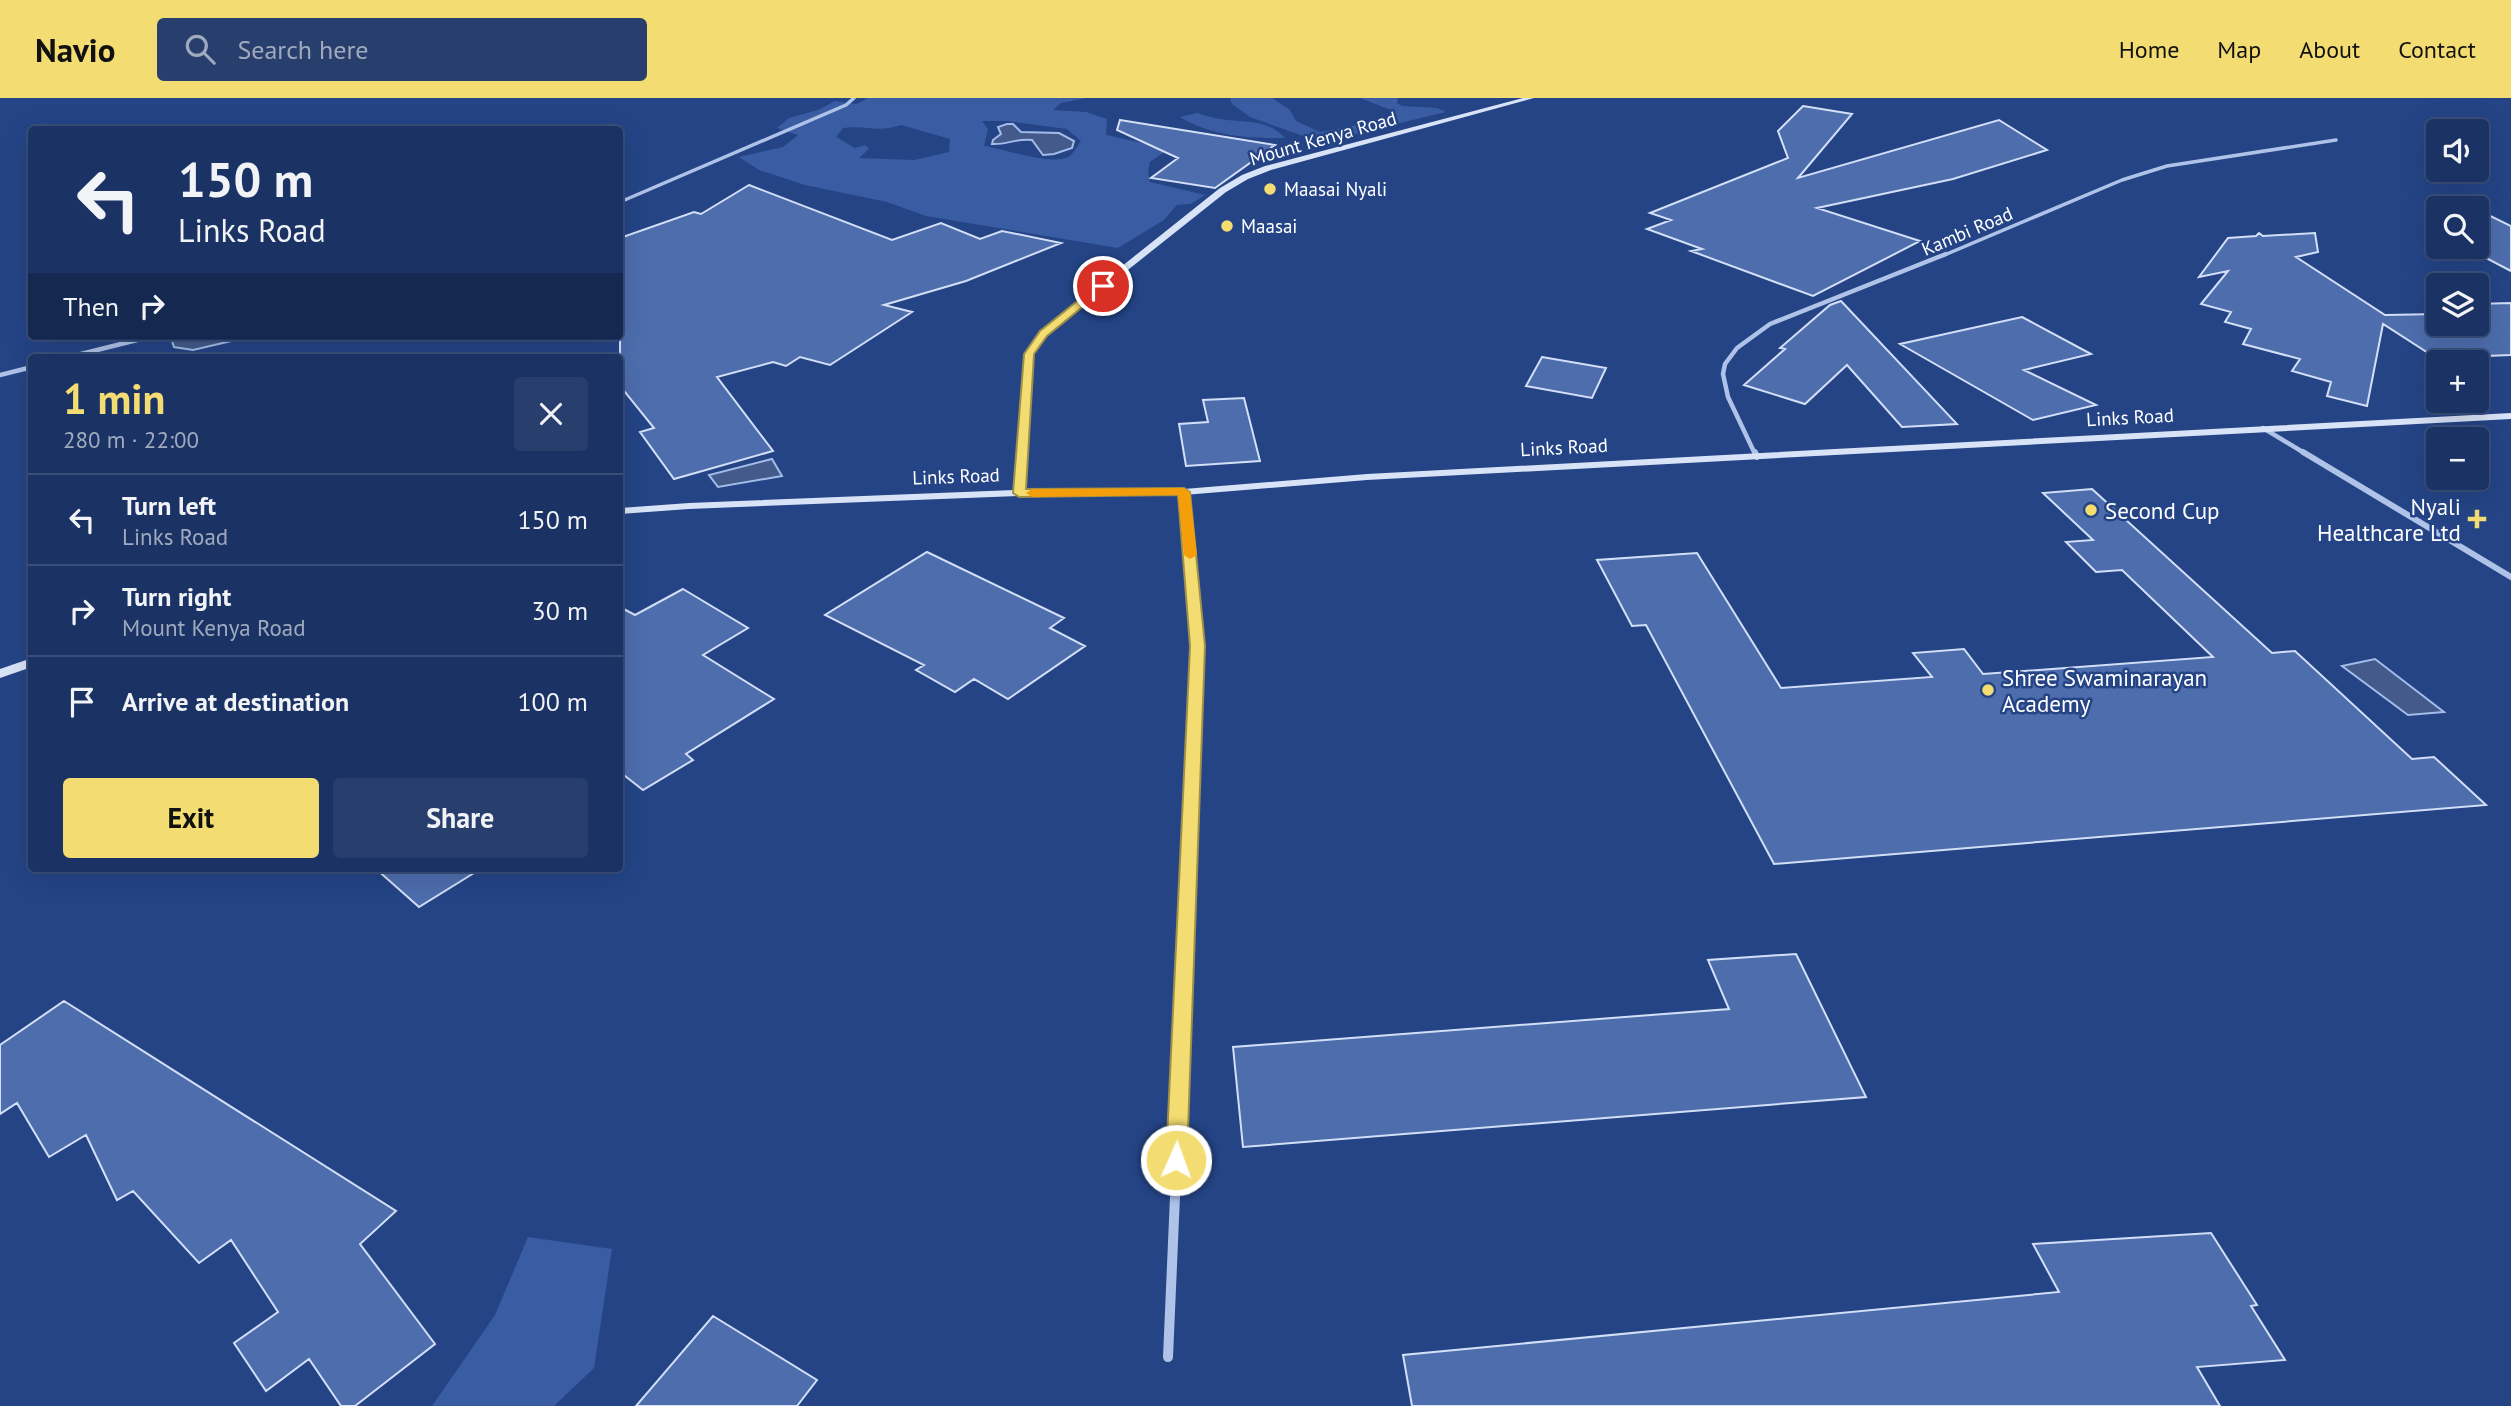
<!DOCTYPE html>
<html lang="en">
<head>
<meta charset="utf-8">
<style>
  :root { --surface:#1b3364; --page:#283f6d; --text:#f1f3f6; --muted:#a0aabf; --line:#394e78; --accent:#f3dc72 }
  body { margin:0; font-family:"PT Sans",sans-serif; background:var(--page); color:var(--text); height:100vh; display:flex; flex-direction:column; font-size:26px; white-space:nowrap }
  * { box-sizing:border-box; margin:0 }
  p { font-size:23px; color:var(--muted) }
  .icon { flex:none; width:38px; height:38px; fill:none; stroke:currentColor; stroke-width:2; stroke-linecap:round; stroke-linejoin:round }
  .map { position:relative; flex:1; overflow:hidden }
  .panel { position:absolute; left:28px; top:256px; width:595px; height:518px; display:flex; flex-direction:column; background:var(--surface); border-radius:7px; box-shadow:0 7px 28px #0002,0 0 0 2px var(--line) }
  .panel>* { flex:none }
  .top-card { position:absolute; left:28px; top:28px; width:595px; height:214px; border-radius:7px; box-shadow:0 7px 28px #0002,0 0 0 2px var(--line); background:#1b3364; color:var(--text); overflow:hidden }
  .buttons { position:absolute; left:2426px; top:21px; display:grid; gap:14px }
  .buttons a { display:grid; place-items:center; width:63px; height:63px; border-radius:7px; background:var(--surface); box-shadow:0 7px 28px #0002,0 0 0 2px var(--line); font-size:35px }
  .pin { position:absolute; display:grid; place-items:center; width:60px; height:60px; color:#fff; margin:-30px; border:4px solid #fff; border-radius:50%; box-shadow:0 2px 7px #0007 }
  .me { position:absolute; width:77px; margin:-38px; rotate:2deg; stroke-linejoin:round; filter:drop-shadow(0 0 5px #0008) }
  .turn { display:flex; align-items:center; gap:24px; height:147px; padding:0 35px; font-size:32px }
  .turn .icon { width:91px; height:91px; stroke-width:2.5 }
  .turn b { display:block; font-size:49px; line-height:60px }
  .then { display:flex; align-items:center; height:66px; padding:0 35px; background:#0003; gap:14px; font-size:26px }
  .round { display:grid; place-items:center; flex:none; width:74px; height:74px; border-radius:7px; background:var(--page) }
  .head { display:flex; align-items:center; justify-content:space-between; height:119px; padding:0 35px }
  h1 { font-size:42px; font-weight:800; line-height:52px; color:var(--accent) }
  .action { display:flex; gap:14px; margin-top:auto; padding:14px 35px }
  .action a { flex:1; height:80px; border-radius:7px; background:var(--accent); color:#111; font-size:28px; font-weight:800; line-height:80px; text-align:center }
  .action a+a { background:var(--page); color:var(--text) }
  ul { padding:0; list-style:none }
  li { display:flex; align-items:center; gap:21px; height:91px; padding:0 35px; border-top:2px solid var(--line) }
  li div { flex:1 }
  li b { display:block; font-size:26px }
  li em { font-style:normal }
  header { display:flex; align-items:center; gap:42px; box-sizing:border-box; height:98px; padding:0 35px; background:var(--accent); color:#111 }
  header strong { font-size:33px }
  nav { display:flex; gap:38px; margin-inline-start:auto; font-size:24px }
  .search { width:490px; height:63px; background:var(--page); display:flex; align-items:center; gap:18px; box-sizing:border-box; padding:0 24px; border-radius:7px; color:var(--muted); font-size:26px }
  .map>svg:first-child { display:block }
  .green { fill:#395ca2; fill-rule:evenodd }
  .water { fill:#435a8a; stroke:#a3bce9; stroke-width:2 }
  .building { fill:#4d6dad; stroke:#d3dff7; stroke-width:2 }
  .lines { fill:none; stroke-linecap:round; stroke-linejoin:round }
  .minor-far4 { stroke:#afc2e8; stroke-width:3.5 }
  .minor-far3 { stroke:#afc2e8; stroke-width:4.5 }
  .minor-far2 { stroke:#afc2e8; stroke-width:6 }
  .minor-far1 { stroke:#afc2e8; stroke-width:8 }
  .minor { stroke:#afc2e8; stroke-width:10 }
  .secondary { fill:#d9e3f7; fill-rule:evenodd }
  .route { fill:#f3dc72; stroke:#9e8f4a; stroke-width:2 }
  .slow { fill:#f59e0b }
  .poi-dot { fill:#f3dc72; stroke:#244486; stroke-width:2.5 }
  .labels { text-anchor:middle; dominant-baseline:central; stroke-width:5; stroke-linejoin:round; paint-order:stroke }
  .far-street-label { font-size:19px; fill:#fff; stroke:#244486 }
  .far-poi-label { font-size:19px; fill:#fff; stroke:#244486; text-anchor:start }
  .poi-label { font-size:23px; fill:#fff; stroke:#244486; text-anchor:start }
</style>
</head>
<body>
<header>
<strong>Navio</strong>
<div class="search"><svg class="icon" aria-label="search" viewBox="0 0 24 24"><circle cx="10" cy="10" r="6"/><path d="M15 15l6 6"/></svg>Search here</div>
<nav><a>Home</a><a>Map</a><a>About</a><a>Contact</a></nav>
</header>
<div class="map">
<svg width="2511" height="1308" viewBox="0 0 2511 1308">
  <rect width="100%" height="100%" fill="#244486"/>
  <path class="green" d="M863,0H1086L1061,5L1053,12L1086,14L1107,21L1106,37L1169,51L1150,64L1148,75L1150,84L1205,97L1191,106L1177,107L1164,122L1118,150L926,118L887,104L805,87L759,72L739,59L783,49L798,37L777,30L789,20L818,12L835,3L856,6L867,1ZM982,23H1007L1067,31L1081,43C1078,47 1074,54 1071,57C1055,70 1006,51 984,48L988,31ZM901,27L950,41L949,54L914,62L859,60L869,51L865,47L855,50L836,39L843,30C867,27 876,35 901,27Z
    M1230,0H1272L1290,12L1296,23L1320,34L1395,20L1391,12L1360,0H1398L1397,5L1402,8L1437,10L1446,14L1338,40L1303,38L1250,19L1232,6Z
    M1197,15C1205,17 1212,20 1220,21C1243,25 1267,20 1285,40C1249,41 1211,38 1180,19Z
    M528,1139L612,1151L594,1270L554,1308H432L495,1217Z"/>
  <path class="water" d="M1007,26H1013L1021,34L1059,35L1074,43L1072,50L1054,56L1043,57L1032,42C1016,40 1007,47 992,46L993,42L1001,36L998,29Z
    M195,238H239L240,241L193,252L174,249L172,243Z
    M772,361L782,378L718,389L709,377Z
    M2375,561L2444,614L2408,617L2342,568Z"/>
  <path class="building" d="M1803,8L1852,16L1798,80L1999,22L2047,52L1953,81L1817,110L1920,143L1813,198L1691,153L1702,151L1647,131L1671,122L1650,115L1788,60L1778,33Z
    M1120,22L1275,47L1215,90L1151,80L1178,60L1117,32Z
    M749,87L892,142L941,125L980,141L1002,133L1061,145L966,183L884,207L912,214L830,267L800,259L786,268L773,264L717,279L773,353L674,381L640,334L654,330L620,288V140L694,114L701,116Z
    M2476,111L2511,128V173L2465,149H2476Z
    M2259,135L2263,138L2315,135L2318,154L2296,159L2385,217L2438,216V226H2476V206L2511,205V257L2436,260L2383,226L2367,308L2327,298L2331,284L2292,273L2300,261L2243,246L2251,231L2225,224L2231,214L2201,206L2228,173L2199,179L2228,140L2256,138Z
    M1841,203L1957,326L1902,329L1847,267L1805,306L1744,287L1785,251L1780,250L1830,207Z
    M2022,219L2091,256L2024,272L2096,307L2033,322L1900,246Z
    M1542,259L1606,270L1592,300L1526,288Z
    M1244,300L1260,363L1186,368L1179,326L1208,324L1203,302Z
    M2092,391L2272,555L2295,553L2412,661L2434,659L2486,707L1774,766L1646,527L1632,528L1597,462L1697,455L1781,590L1932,579L1913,555L1964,551L1983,576L2213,559L2122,472L2096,474L2066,444L2093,442L2043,395Z
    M927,454L1064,520L1050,530L1085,548L1008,601L974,581L955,594L916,572L924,567L825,517Z
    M683,491L748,530L703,557L774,601L686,656L693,662L643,692L620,674V509L635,517Z
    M375,770H482L419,809Z
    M1796,856L1866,999L1243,1049L1233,949L1729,911L1708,862Z
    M64,903L396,1113L360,1146L435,1246L355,1308H341L309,1261L266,1293L234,1245L278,1214L231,1142L199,1165L133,1093L117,1102L86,1037L49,1059L17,1005L0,1016V947Z
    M2211,1135L2257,1207L2251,1208L2285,1262L2197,1269L2220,1308H1412L1403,1257L2059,1194L2033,1146Z
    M713,1218L817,1282L797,1308H636Z"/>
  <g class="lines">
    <path class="minor-far4" d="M620,104L846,7L854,0
      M1942,158L2122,82L2167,68L2336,42"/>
    <path class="minor-far3" d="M69,259L153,238
      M0,277L32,269
      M2263,330L2306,356
      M1755,356L1728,299L1723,276L1725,266L1737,250L1770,226L1946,156"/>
    <path class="minor-far2" d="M1755,354L1757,359
      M2303,354L2511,479
      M1184,394L1198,548L1196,604"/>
    <path class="minor-far1" d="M1182,916L1196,602"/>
    <path class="minor" d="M1168,1259L1183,915"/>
    <path class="secondary" d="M1523,0H1534L1271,72L1248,81L1226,94L1046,237L1034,256L1025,392L1184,391L1367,376L2511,315V321L1367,382L1184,397L1019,398L689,411L620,416V410L689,405L1014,392L1024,256L1038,235L1220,90L1242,77L1265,68Z
      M32,560V569L0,580V571Z"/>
  </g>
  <path class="route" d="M1100,185L1108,188L1047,238L1034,256L1026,391L1184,390L1190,394L1205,548L1187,1062L1184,1069L1176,1071L1169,1069L1166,1062L1190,548L1178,397L1019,399L1013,395L1024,256L1040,233Z"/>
  <path class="slow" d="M1184,390L1190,394L1197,457L1190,461L1184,457L1178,397L1032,399L1026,395L1032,391Z"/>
  <g class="poi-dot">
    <circle cx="1270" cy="91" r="7"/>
    <circle cx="1227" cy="128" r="7"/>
    <circle cx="2091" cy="412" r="7"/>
    <path d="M2473.5 410.5h7v7h7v7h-7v7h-7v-7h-7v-7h7z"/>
    <circle cx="1988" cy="592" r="7"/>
  </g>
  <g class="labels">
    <g class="far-street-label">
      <text transform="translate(1323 40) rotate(-16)">Mount Kenya Road</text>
      <text transform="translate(1967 133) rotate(-23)">Kambi Road</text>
      <text transform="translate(2130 319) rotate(-3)">Links Road</text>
      <text transform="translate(1564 349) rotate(-3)">Links Road</text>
      <text transform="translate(956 378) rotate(-2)">Links Road</text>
    </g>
    <g class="far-poi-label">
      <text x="1284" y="91">Maasai Nyali</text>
      <text x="1241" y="128">Maasai</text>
    </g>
    <g class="poi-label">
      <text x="2461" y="408" text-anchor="end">Nyali<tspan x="2461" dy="26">Healthcare Ltd</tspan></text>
      <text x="2105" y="412">Second Cup</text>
      <text x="2002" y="579">Shree Swaminarayan<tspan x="2002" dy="26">Academy</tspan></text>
    </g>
  </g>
</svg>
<div class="buttons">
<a><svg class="icon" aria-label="sound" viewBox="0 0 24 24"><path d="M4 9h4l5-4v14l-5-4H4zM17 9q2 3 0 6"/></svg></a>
<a><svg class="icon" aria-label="search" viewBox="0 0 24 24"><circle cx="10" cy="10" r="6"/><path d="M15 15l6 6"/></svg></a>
<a><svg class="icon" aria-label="layers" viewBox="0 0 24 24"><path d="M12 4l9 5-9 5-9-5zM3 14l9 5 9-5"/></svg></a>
<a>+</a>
<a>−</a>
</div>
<div class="pin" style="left:1103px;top:188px;background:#d93025"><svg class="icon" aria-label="arrive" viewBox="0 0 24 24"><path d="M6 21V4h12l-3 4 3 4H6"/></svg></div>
<svg class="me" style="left:1176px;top:1062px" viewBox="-20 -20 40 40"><circle r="17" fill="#f3dc72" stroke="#fff" stroke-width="3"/><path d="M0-11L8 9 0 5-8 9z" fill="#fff"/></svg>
<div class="top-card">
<div class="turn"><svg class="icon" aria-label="left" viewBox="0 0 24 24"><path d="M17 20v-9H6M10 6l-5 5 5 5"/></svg><div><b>150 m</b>Links Road</div></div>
<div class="then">Then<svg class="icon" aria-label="right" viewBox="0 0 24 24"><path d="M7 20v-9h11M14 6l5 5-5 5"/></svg></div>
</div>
<section class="panel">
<div class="head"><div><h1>1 min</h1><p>280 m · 22:00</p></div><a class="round"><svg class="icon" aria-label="close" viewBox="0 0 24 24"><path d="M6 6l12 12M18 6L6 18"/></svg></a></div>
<ul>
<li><svg class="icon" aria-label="left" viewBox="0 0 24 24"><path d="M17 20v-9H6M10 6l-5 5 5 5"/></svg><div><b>Turn left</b><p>Links Road</p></div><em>150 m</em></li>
<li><svg class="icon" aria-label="right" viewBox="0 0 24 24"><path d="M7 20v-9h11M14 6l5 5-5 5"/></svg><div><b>Turn right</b><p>Mount Kenya Road</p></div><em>30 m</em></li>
<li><svg class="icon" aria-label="arrive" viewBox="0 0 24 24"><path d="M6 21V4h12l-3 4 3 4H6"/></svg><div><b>Arrive at destination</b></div><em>100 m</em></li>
</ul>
<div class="action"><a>Exit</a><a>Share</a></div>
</section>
</div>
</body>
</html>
